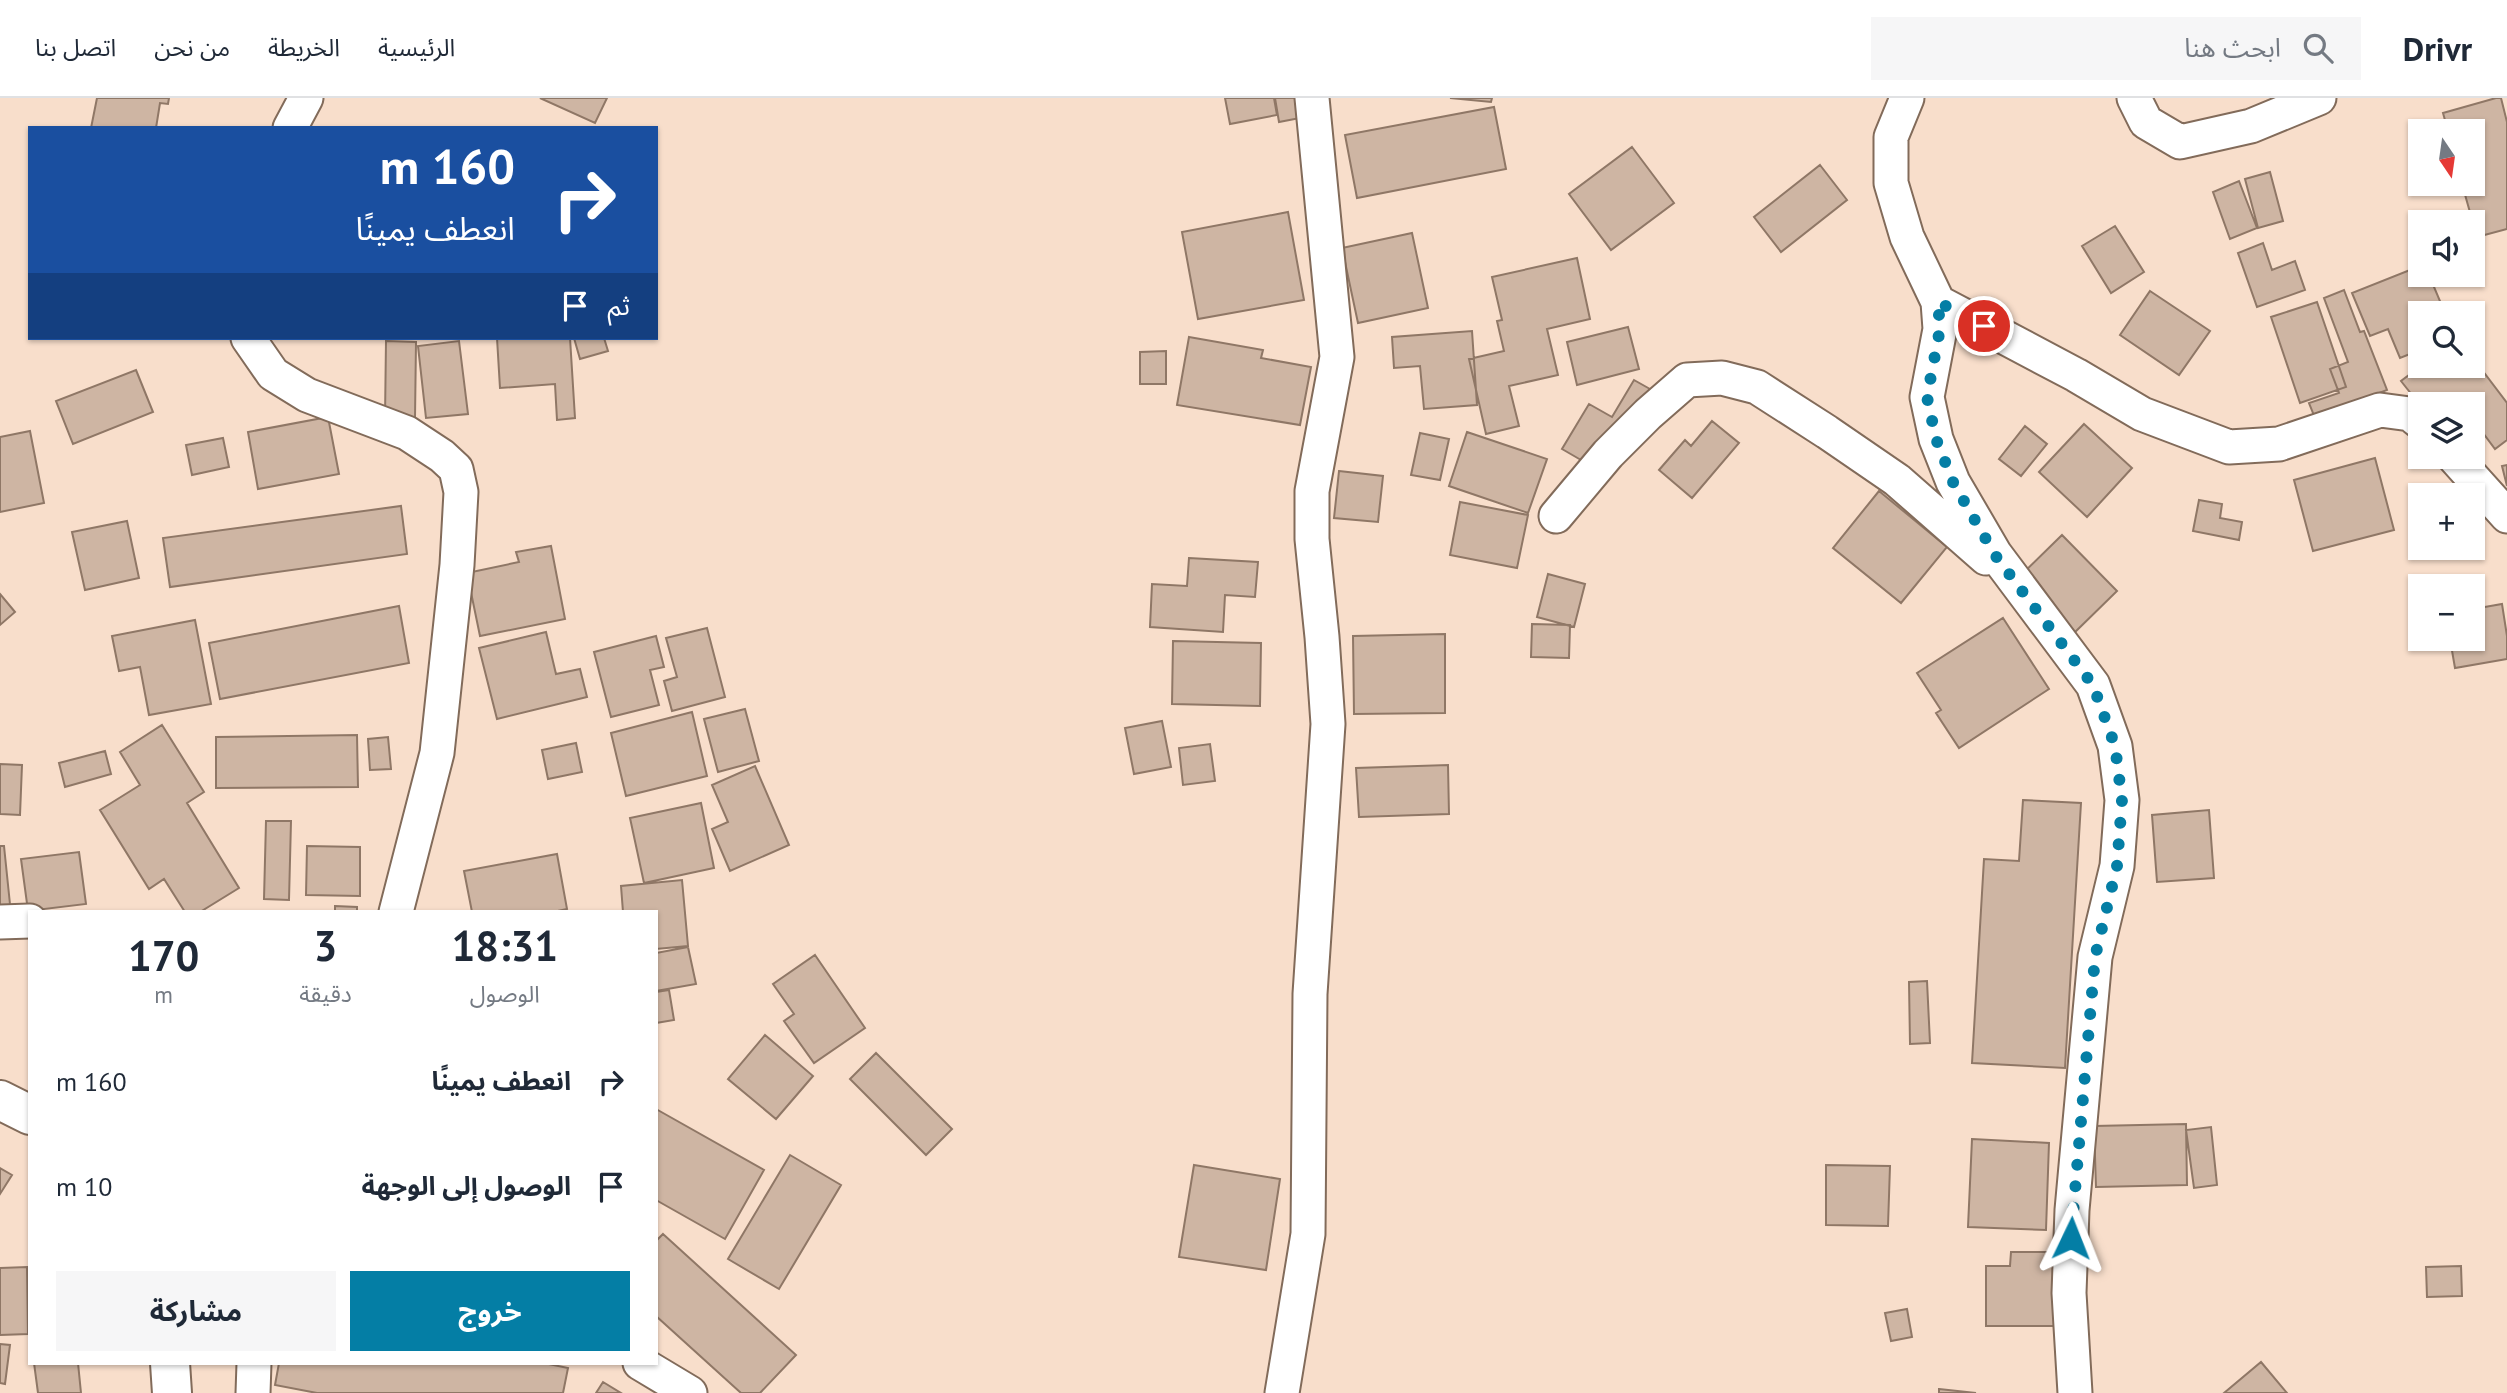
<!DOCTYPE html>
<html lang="ar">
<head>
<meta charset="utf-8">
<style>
  :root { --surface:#fff; --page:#f6f6f7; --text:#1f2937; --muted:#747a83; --line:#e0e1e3; --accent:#047ea5 }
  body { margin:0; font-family:"PT Sans","Noto Sans Arabic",sans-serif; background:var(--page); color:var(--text); direction:rtl; height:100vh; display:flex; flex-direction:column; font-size:26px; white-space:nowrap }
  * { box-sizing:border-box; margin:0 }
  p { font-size:23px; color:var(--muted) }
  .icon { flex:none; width:38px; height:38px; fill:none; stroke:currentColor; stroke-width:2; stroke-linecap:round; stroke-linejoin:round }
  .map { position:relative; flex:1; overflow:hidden; direction:ltr }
  .panel { position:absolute; left:28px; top:812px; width:630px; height:455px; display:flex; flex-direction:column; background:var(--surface); border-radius:0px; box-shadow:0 2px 5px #0004; direction:rtl }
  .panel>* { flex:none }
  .guide { position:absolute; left:28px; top:28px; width:630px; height:214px; border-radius:0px; box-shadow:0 2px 5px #0004; direction:rtl; background:#1a4fa0; color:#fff; overflow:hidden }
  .needle { width:46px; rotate:167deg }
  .buttons { position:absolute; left:2408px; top:21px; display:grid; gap:14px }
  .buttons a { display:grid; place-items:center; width:77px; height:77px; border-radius:0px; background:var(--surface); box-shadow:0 2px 5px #0004; font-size:35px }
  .pin { position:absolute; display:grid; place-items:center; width:60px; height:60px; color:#fff; margin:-30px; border:4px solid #fff; border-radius:50%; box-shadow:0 2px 7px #0007 }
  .me { position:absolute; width:77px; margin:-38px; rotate:2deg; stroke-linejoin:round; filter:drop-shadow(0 0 5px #0008) }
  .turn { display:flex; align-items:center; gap:24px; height:147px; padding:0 28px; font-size:32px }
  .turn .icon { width:91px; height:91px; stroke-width:2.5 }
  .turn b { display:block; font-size:49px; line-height:60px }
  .then { display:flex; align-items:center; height:66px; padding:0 28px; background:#0003; gap:14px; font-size:26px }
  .eta { display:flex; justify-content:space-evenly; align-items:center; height:119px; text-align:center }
  .eta b { font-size:42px; font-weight:700; line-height:49px }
  .button { display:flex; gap:14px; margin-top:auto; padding:14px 28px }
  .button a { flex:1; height:80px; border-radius:0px; background:var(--accent); color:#fff; font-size:28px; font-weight:700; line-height:80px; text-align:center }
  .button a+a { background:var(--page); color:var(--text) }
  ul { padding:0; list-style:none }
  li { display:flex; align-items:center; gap:21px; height:105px; padding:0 28px }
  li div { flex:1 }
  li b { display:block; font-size:26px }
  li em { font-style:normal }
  header { display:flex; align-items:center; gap:42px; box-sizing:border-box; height:98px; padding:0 35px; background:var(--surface); border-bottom:2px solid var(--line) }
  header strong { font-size:33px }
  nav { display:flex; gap:38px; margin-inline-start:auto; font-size:24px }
  .search { width:490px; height:63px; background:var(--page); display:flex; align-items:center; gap:18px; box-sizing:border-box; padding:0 24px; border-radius:0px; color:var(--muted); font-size:26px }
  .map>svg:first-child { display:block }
  .building { fill:#ceb5a3; stroke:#8f7766; stroke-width:2 }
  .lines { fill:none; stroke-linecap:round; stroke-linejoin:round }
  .street-casing { stroke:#826b5a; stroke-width:37 }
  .secondary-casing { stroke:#826b5a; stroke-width:42 }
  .street { stroke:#fff; stroke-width:33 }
  .secondary { stroke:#fff; stroke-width:38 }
  .route { stroke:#047ea5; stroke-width:12; stroke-dasharray:0 21.6 }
</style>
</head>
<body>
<header>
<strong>Drivr</strong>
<div class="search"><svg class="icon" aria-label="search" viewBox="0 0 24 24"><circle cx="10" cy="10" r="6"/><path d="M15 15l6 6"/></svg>ابحث هنا</div>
<nav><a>الرئيسية</a><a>الخريطة</a><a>من نحن</a><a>اتصل بنا</a></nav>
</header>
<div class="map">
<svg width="2507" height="1295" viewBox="0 0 2507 1295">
  <rect width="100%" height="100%" fill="#f8decb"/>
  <path class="building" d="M97,0H169L168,6L160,5L156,30H91Z
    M540,0H607L595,25Z
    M1225,0H1274L1277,17L1230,26Z
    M1275,0H1296L1300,20L1279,24Z
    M1450,0H1492L1491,4Z
    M2496,0H2501L2507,24V131L2477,139L2462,86H2473V33H2448L2443,15Z
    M1494,9L1506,71L1357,100L1345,37Z
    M1632,49L1674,105L1611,152L1569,96Z
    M1820,67L1847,102L1781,154L1754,119Z
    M2270,74L2283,123L2258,130L2245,81Z
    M2239,83L2257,130L2230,141L2213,94Z
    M1288,114L1304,202L1198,221L1182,134Z
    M2115,128L2144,174L2111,195L2082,148Z
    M1412,135L1428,210L1358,225L1342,150Z
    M2263,145L2272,172L2295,163L2305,192L2257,209L2238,155Z
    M1577,160L1590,221L1547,231L1558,277L1509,288L1519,328L1486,336L1469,261L1504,253L1497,223L1502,222L1492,179Z
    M2420,168V177H2429L2445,215H2420V252L2400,260L2388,231L2370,238L2352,195Z
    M2344,192L2360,234L2364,233L2387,292L2315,320L2309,305L2339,295L2330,271L2348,264L2324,200Z
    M2150,193L2210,233L2179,277L2120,237Z
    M2317,204L2346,289L2300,305L2271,219Z
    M1628,229L1639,271L1577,287L1567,244Z
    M1472,233L1477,307L1424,311L1420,268L1394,270L1392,239Z
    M1189,239L1263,252L1261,260L1311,269L1300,327L1177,307Z
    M497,240H570L575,320L557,322L555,286L500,290Z
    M574,240H604L608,253L580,261Z
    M386,243L416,244L415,320H385Z
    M459,243L468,316L426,320L418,248Z
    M1166,253V286H1140V254Z
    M2473,260L2507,305V342L2495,351L2480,331L2473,337V306L2420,307L2401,283L2421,268H2473Z
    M136,272L153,314L73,346L56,303Z
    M1634,282L1650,291L1600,373L1562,351L1589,306L1612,319Z
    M328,319L339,376L258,391L248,334Z
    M1712,323L1739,345L1692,400L1659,372L1685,342L1691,348Z
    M2084,326L2132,370L2087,419L2039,374Z
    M2025,328L2047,346L2021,378L1999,361Z
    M30,333L44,405L0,414V339Z
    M1467,334L1547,361L1528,415L1449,388Z
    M1420,335L1449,341L1440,382L1411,377Z
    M223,340L229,369L192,377L186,347Z
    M2375,360L2394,432L2313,453L2294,382Z
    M2507,367V388L2502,368Z
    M1339,373L1383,378L1378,424L1334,420Z
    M1879,393L1947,449L1901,505L1833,450Z
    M2199,402L2222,406L2220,420L2242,424L2239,442L2193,433Z
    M1460,404L1528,417L1517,470L1450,457Z
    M401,408L407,456L170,489L163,440Z
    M127,423L139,480L85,492L72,434Z
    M2062,437L2117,493L2071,538L2016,482Z
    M551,448L565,521L480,538L467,475L519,464L516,454Z
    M1189,460L1258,464L1255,499L1225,497L1223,534L1150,529L1152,486L1187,488Z
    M1548,476L1585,486L1574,529L1537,519Z
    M0,496L15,514L0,527Z
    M2502,506L2507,538V561L2455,570L2450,541H2473V511Z
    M399,508L409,565L220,601L209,545Z
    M2003,520L2049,591L1959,650L1936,615L1941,612L1917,575Z
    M195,522L211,606L149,617L140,569L119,573L112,538Z
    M1532,526L1570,527L1569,560L1531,559Z
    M707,530L725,599L672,613L664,583L677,579L666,540Z
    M546,534L556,576L580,571L587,599L497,621L479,550Z
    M1445,536V615L1354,616L1353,538Z
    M656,538L664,569L650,572L659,607L611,619L594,554Z
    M1173,543L1261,545L1260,608L1172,606Z
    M745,611L759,663L718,674L704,621Z
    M692,614L707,678L626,698L611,635Z
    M1162,623L1171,669L1134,676L1125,630Z
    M162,627L204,694L187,705L239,790L200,814H185L164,781L149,791L100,712L140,687L120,654Z
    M357,637L358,689L216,690V639Z
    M388,639L391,671L370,672L368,641Z
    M576,645L582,674L548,681L542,652Z
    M1210,646L1215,683L1183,687L1179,650Z
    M105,653L111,676L65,689L59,665Z
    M0,666L22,667L20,717L0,716Z
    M1448,667L1449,716L1359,719L1356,670Z
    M755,668L789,747L730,773L712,731L728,724L712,687Z
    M2023,702L2081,705L2065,970L1972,965L1984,761L2019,763Z
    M701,705L714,770L644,785L630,720Z
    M2209,712L2214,780L2157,784L2152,717Z
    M266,723H291L289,802L264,801Z
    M0,748H4L11,816L0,817Z
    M307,748L360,749V798L306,797Z
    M79,754L86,806L28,813L21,761Z
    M557,756L567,811L553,814H472L464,773Z
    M682,782L688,848L656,851V814H623L621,788Z
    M335,808L357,809V814H335Z
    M688,849L696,886L656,893V855Z
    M815,857L865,930L814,965L784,923L794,916L773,886Z
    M1927,883L1930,945L1910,946L1909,884Z
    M669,892L674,922L656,925V894Z
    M765,937L813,978L776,1021L728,981Z
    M876,955L952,1031L926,1057L850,981Z
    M656,1011L764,1072L725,1141L656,1102Z
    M2186,1026L2187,1087L2096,1089L2094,1028Z
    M2211,1029L2217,1087L2194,1090L2186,1032Z
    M1972,1041L2049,1045L2046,1132L1968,1129Z
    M790,1057L841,1087L779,1191L728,1161Z
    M1194,1067L1280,1081L1266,1172L1179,1159Z
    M1826,1067L1890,1068L1888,1128L1826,1127Z
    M0,1070L12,1077L0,1096Z
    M663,1136L796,1257L760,1295H741L656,1218V1143Z
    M2011,1154H2059V1228H1986V1168H2010Z
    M2461,1168L2462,1198L2427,1199L2426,1169Z
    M27,1169L28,1236L0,1237V1170Z
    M1907,1211L1912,1239L1891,1243L1885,1215Z
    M0,1246L10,1247L5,1286L0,1285Z
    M2261,1264L2287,1295H2224Z
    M34,1265H78L81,1295H38Z
    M279,1265H544L568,1270L563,1295H317L275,1287Z
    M603,1284L621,1295H596Z
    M1939,1291L1976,1295H1939Z"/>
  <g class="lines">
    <defs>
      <path id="street" d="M1907,0L1891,39V85L1907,139L1938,204L1940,231L1927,299L1936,341L1953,384L1995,456L2093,587L2115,648L2122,702L2117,768L2095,859L2072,1112L2069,1195L2075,1295
        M2134,0L2146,24L2180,44L2251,28L2319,0
        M290,30L306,0
        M1938,204L2076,277L2142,316L2229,349L2279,346L2380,312L2410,316L2420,324
        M248,240L273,276L307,297L407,335L442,358L456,371L461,394L457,467L437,655L396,814
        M2454,359L2507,418
        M1556,418L1608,356L1648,316L1687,282L1722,280L1757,289L1827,334L1897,382L1986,460
        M0,824L30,823
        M640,1265L690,1295
        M253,1295L254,1265
        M1282,1295L1308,1136L1310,896L1328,626L1322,539L1312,441V393L1337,259L1312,0"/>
      <path id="secondary" d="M0,1002L30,1017
        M170,1265L172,1295"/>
    </defs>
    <use href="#street" class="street-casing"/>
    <use href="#secondary" class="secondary-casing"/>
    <use href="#street" class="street"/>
    <use href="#secondary" class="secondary"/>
  </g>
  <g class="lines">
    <path class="route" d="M1984,228L1938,204L1940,231L1927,299L1936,341L1953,384L1995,457L2093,587L2115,648L2122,702L2117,768L2095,859L2093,883L2071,1140"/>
  </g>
</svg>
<div class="buttons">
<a><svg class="needle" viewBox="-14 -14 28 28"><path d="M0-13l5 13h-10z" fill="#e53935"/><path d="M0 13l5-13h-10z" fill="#747a83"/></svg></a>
<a><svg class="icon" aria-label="sound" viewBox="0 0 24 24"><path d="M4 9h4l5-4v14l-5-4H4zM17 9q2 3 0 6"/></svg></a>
<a><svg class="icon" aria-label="search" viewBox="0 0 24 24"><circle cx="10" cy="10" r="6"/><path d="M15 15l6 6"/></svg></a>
<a><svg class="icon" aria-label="layers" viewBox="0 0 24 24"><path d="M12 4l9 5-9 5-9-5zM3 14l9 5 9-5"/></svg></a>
<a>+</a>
<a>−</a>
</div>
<div class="pin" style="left:1984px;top:228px;background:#d93025"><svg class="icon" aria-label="arrive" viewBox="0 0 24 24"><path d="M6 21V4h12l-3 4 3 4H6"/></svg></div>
<svg class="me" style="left:2071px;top:1140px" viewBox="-20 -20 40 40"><path d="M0-17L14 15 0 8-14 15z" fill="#047ea5" stroke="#fff" stroke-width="4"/></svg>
<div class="guide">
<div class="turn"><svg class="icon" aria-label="right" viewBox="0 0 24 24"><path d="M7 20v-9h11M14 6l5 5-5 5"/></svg><div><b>160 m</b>انعطف يمينًا</div></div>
<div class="then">ثم<svg class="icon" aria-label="arrive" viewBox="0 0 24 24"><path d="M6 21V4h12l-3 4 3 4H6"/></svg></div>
</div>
<section class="panel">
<div class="eta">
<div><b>18:31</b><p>الوصول</p></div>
<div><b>3</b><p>دقيقة</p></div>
<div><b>170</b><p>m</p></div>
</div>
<ul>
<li><svg class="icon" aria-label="right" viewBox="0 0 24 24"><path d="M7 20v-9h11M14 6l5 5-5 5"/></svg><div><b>انعطف يمينًا</b></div><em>160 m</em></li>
<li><svg class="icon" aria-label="arrive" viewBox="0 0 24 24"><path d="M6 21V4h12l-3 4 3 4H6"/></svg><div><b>الوصول إلى الوجهة</b></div><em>10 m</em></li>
</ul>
<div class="button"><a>خروج</a><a>مشاركة</a></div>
</section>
</div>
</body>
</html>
